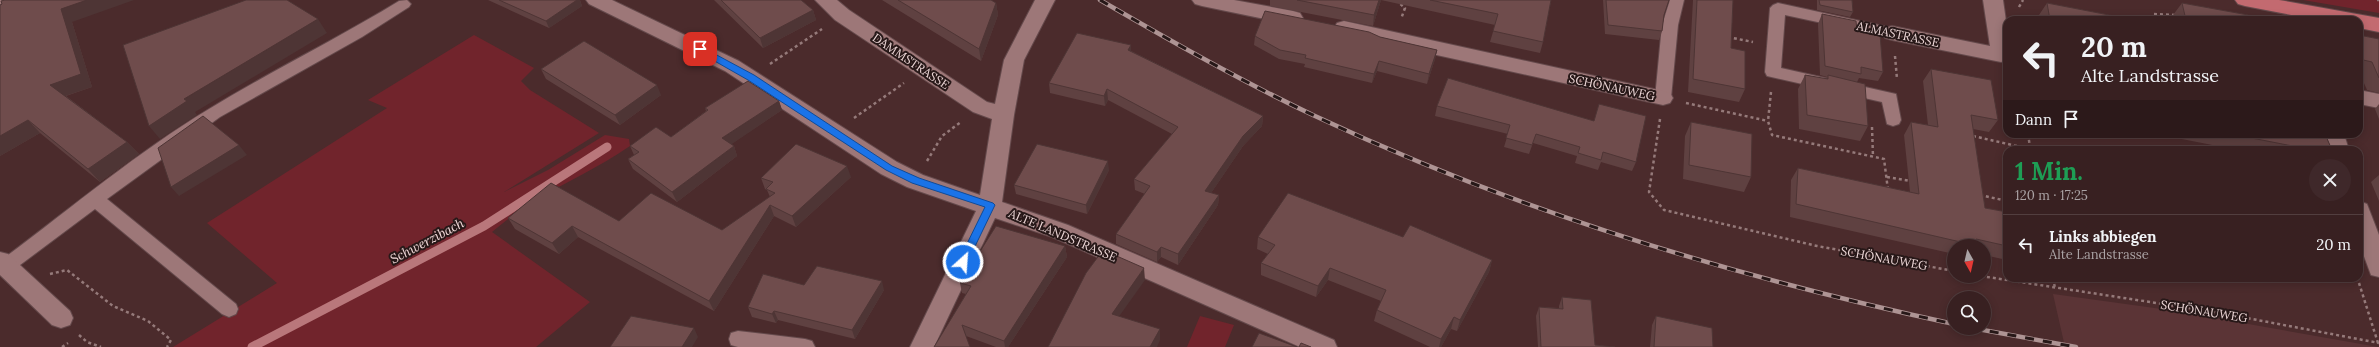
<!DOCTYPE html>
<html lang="de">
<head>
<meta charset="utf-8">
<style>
  :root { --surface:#382021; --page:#3f282a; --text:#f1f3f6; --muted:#aba3a5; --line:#523e3f }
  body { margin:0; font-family:Lora,serif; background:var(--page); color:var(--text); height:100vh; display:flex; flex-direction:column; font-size:15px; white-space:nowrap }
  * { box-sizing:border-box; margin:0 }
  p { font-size:13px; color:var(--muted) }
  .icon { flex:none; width:22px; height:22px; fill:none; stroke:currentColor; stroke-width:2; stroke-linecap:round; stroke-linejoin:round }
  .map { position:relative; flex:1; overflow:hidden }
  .details { position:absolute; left:2003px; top:146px; width:360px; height:136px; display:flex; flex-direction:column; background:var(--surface); border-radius:12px; box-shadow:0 2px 10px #0003,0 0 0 1px var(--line) }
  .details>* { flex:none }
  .hud { position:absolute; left:2003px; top:16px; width:360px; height:122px; border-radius:12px; box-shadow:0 2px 10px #0003,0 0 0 1px var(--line); background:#382021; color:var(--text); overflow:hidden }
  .needle { width:26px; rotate:172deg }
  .tools { position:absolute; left:1947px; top:239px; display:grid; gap:8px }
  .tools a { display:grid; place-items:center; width:44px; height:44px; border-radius:50%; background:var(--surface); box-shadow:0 2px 10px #0003,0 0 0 1px var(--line); font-size:20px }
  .pin { position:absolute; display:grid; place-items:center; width:34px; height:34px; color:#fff; margin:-17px; border-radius:8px; box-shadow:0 2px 6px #0006 }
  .me { position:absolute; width:44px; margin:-22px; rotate:26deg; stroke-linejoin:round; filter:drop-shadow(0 0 3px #0008) }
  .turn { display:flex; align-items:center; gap:14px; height:84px; padding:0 12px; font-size:18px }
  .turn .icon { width:52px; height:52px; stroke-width:2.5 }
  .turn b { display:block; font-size:28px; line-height:34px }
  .then { display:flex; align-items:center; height:38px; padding:0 12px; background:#0003; gap:8px; font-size:15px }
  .round { display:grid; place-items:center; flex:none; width:42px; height:42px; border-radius:21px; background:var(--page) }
  .head { display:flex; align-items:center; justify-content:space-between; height:68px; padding:0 12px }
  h1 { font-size:24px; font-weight:700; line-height:30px; color:#1e9e55 }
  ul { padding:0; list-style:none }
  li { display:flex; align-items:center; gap:12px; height:60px; padding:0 12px; border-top:1px solid var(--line) }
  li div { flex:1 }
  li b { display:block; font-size:15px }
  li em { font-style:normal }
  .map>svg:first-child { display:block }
  .built { fill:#5b3436 }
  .green { fill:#71242c }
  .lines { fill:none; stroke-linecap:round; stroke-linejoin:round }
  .stream { stroke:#b9777b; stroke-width:9 }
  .lane-casing { stroke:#64494b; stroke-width:2 }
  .street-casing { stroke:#64494b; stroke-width:2 }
  .primary-casing { stroke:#64494b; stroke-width:2 }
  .path { stroke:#957a7a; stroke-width:2.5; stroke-dasharray:3 3; stroke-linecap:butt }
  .lane { fill:#9d7778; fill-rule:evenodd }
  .street { fill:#9d7778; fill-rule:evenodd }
  .primary { fill:#c36a70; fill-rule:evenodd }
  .rail-casing { stroke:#ae9494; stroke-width:4.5 }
  .rail { stroke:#271818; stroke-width:3; stroke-dasharray:9; stroke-linecap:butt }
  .wall { fill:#5f4141 }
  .shaded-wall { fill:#4e3535 }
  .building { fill:#6f4c4c; stroke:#4e3535 }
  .route { fill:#1a73e8; stroke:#114b97 }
  .labels { text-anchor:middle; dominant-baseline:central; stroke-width:4; stroke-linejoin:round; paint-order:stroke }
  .street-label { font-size:12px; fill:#eed8d8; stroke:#271818 }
  .water-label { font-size:13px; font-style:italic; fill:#f2d9d9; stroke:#271818 }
</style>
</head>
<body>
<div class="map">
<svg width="2379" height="347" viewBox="0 0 2379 347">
  <rect width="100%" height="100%" fill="#4b2b2c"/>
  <path class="built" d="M2053,294L2169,310L2378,347H2065Z"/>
  <path class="green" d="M2303,0H2379V13Z
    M474,35L534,68L521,81L530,90L599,133L504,192L548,170L605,135L629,139L630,146C600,167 566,182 534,201C519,210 505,221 492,232L590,302L536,347H173L277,283L207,223L387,108L368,100Z
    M1200,316L1234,325L1225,347H1187Z"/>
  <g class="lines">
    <path class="stream" d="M252,347L484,226L607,147"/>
    <defs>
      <path id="lane" d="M0,0H10L8,3L0,6Z
        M407,0L411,4L409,7L362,37L220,117L107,199L236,304L238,309L236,314L229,317L222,314L95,209L12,271L6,273L0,271V261C69,210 136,153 209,109C271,71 337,39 399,1Z
        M1670,0H1684L1678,25L1671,98L1669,102H1657L1655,98L1662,25Z
        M1778,3L1897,29L1900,33L1897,37L1892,38L1785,15L1781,68L1896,94L1901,120L1899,124L1893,126L1887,124L1882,102L1767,76L1765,72L1770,8L1773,5Z
        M738,331L805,339L812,341L815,347H738L731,345L729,339L731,333Z"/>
      <path id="street" d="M586,0H612L739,61L897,162L923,175L980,195L992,119L973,112L835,20L815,0H837L849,10L987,102L995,104L1004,60L1035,0H1055L1024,60L1014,115L1002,202L1068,225L1334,340L1337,347H1300L1052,237L995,218L934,347H910L976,211L907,187L881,174L725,71L589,4Z
        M1192,0H1234L1293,11L1300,13L1303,18L1300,23L1293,25L1202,6L1195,4Z
        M1983,0H2003L2007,28V60L2001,62L1892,40L1885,38L1882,33L1885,28L1892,26L1990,46Z
        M1344,21L1663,91L1670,93L1673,98L1670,103L1663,105L1337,33L1334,28L1337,23Z
        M2359,90L2379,94V108L2359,104Z
        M2322,134H2344L2349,150H2327Z
        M2359,201L2367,204L2379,235V277L2371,275L2359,243Z
        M0,252L8,254L70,311L73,318L70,325L61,328L52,325L0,275Z"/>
      <path id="primary" d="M2235,0H2279L2379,18V32L2359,28V20H2317L2245,6L2238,4Z"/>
    </defs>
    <use href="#lane" class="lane-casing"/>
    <use href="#street" class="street-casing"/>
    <use href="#primary" class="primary-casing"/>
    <path class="path" d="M1396,0L1405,8L1401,19
      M2377,0H2379
      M2019,7L2023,0
      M2154,14L2176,15
      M1728,37L1753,42
      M1895,56L1897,79
      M770,64L822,29
      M1771,92L1768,121L1772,135L1884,159L1888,190
      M1686,103L1768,121
      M854,118L904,83
      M1660,119L1649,192L1664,210L1817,246L1954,271
      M1872,127L1873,157
      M2028,134L2030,147
      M1973,136L2034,150
      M927,161L942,136L961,122
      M1887,177L1910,181
      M1980,195L2007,201
      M50,274L67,270L113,306L148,321L171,340L167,347
      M1981,276L2215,312L2379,343
      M2053,278L2055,288
      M2359,283L2378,343
      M79,335L87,342L101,347
      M62,347L68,343"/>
    <use href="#lane" class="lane"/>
    <use href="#street" class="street"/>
    <use href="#primary" class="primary"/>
    <defs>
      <path id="rail" d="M1100,0C1171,41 1241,81 1315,116C1519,212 1734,277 1954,324
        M1972,328L2076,347"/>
    </defs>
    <use href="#rail" class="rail-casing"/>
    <use href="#rail" class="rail"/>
  </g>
  <path class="wall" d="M488,0H580L582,6L549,28Z
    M714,0H801L813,10L816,20L763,48Z
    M882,0H991L996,3L998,15L981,61Z
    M1270,0H1551L1543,42L1540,53L1490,42L1495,25L1381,0L1373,26L1270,6Z
    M1603,0H1669L1664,15L1662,31L1659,40L1605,34Z
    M1693,0H1733L1731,48L1745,89L1739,102L1688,92Z
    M1817,0H1852L1853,12L1850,17L1817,10Z
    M2047,3L2135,20H2040L2039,15Z
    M2182,3L2276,20H2174L2173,15Z
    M2,4L72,22L92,87L66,96L127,142L139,154L100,182L40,133L0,156V5Z
    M1822,14L1857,30L1883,72L1878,81L1859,78L1857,82L1868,126L1860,141L1799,129L1798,89L1805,75L1826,79L1827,77L1820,75L1818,24Z
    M2359,35L2379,39V93L2367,90L2360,74H2359Z
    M1255,36L1380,37L1437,50L1435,59L1427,84L1377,71L1372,83L1304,67L1305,64L1279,59L1254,45Z
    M1131,45V51L1263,116L1262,126L1243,146L1211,193L1219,195L1218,205L1178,265L1161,257L1157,262L1116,244V234L1145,194L1135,190L1134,179L1172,134L1108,100L1105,106L1050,93L1049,83Z
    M541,69L661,95L620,125L546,79Z
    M1931,69L1998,120L1989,132L1973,129L1985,208L2007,212V260L1984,255V246H1954V254L1790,217L1791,180L1798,168L1910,192L1904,135L1911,122L1928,125L1923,81Z
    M1448,78L1636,162L1632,171L1601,162L1598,170L1575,163L1577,156L1533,143L1529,154L1504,147L1508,134L1435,116L1437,106Z
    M779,101L782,110L731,144L734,146L737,156L677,202L633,169L628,159L634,155L630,146L671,137L706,111L705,108Z
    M2379,104V119L2375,109Z
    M1691,122L1751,177L1744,192L1683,179L1685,136Z
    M2156,134H2325L2332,150H2238Z
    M1109,170L1087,214L1016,194L1014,185Z
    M2379,175V201L2371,182Z
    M851,177L796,227L774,216L714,311L578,237L559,254L515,229L508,218L619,221L722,230L770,197L767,190L765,189L761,178Z
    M1258,237H1403L1492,260L1489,272L1457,331L1451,329L1441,347H1430L1374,321L1377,310L1381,301L1328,280L1316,297L1261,275V263L1268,254L1257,249Z
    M1065,246L1067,257L1008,347H996L966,336L934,347L966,294L962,293L960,283Z
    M804,285L884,290L855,339L778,320L776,323L752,317L748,307Z
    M1562,297L1595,345L1615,347H1538L1536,316L1539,307L1559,308V306Z
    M1656,316L1713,347H1650L1652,325Z"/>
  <path class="shaded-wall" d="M87,0H134L72,22L92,87L62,97L50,85L61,9Z
    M577,0H580L582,6L549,28L546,21Z
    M1379,0H1381L1373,26L1374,15Z
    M996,3L998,15L981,61L979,49Z
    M813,10L816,20L763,48L760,38Z
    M318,19L327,33L195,112L197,115L160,139L149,126L184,99Z
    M1131,45V56L1128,50Z
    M1437,50L1435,59L1427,84L1429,74Z
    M1379,61L1377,71L1372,83L1374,74Z
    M657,85L661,95L620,125L615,115Z
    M1107,89L1108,100L1105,106L1104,96Z
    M779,101L782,110L726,148L722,138Z
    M1263,116L1262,126L1243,146L1205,202V191L1243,136Z
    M28,120L40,133L0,156V136Z
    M127,142L139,154L100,182L88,169Z
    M239,145L247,155L179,196L171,187Z
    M734,146L737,156L677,202L672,192Z
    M1108,161L1109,170L1087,214L1086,205Z
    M847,166L851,177L796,227L792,216Z
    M1219,195L1218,205L1178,265V254Z
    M770,205L774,216L714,311L709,301Z
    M572,226L578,237L559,254L552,243Z
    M1065,246L1067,257L1008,347H1005L1004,341Z
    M1161,247V257L1157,262V252Z
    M1492,260L1489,272L1457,331L1460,320Z
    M1144,268L1145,280L1113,325L1112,314Z
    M1330,268L1328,280L1316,297L1318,286Z
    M882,281L884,290L855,339L852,330Z
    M774,311L778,320L776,323L772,314Z
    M1454,317L1451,329L1441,347H1439L1441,339Z
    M694,328L698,337L692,347H682Z
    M1160,329V340L1157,347H1150Z"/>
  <path class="building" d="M5,0H87L61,9L81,74L50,85L127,142L88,169L28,120L0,136V5L2,4L1,1Z
    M246,0H287L318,19L184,99L187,101L149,126L123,45Z
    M499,0H577L546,21Z
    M721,0H801L813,10L760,38Z
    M898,0H991L996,3L979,49Z
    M1297,0H1379L1374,15Z
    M1430,0H1551L1543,42L1493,31L1498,14Z
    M1606,0H1669L1664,15L1662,31L1608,25Z
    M1697,0H1733L1731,48L1745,51V89L1693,79Z
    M1819,0H1852L1853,12L1820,5Z
    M2047,3L2135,20H2050Z
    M2182,3L2276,20H2186Z
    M1265,11L1369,32L1380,37L1437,50L1429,74L1379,61L1374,74L1305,58L1306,55L1280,50L1255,36Z
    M1822,14L1856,21L1857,30L1880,34L1883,72L1861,67V74L1825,66Z
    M1077,33L1131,45L1128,50L1263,116L1243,136L1205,191L1219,195L1178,254L1161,247L1157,252L1116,234L1150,186L1134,179L1178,127L1107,89L1104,96L1049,83Z
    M2359,35L2379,39V78L2372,62L2359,59Z
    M584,41L657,85L615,115L541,69Z
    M1931,69L1991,80L1998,120L1971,115L1985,208L2007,212V246L1976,239L1978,246L1796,204L1798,168L1919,194L1911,122L1938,127Z
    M1805,75L1828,79V75L1865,84L1868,126L1807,115Z
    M1448,78L1594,121L1599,104L1646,116L1636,162L1603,152L1601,160L1578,153L1580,147L1536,134L1532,145L1506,138L1510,125L1437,106Z
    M748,81L779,101L722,138L734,146L672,192L628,159L639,152L630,146L656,127L671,137L708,110L705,108Z
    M203,116L239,145L171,187L158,148Z
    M1691,122L1752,134L1751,177L1689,165Z
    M2231,134H2325L2332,150H2313Z
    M796,144L847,166L792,216L770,205L709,301L572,226L552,243L508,218L551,183L619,221L651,193L722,230L775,193L766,189L773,182L761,178Z
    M1037,144L1108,161L1086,205L1014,185Z
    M1288,193L1403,237L1410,225L1492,260L1460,320L1454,317L1441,339L1377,310L1386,290L1330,268L1318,286L1261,263L1275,245L1258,237Z
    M996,226L1065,246L1004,341L962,325L970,347H934L971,286L960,283Z
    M1103,250L1144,268L1112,314L1160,329L1150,347H1048L1086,273Z
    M817,266L882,281L852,330L774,311L772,314L748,307L763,274L804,285Z
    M1562,297L1591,300L1595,345L1615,347H1541L1539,307L1563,309Z
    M631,316L694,328L682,347H610Z
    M1656,316L1712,328L1713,347H1654Z
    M1259,333L1297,347H1252Z
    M1301,343L1311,347H1299Z"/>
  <path class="route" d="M700,46L754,75L892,166L919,178L993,203L995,205L966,265L963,266L958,262L985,207L912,183L886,170L748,80L697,51L696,49Z"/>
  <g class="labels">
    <g class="street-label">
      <text transform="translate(1898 34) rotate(12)">ALMASTRASSE</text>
      <text transform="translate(911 61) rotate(34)">DAMMSTRASSE</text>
      <text transform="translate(1612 87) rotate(12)">SCHÖNAUWEG</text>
      <text transform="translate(1063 235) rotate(23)">ALTE LANDSTRASSE</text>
      <text transform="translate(1884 258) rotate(10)">SCHÖNAUWEG</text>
      <text transform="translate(2204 311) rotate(9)">SCHÖNAUWEG</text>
    </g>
    <g class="water-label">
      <text transform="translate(427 241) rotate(-28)">Schwerzibach</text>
    </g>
  </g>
</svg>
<div class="tools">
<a><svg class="needle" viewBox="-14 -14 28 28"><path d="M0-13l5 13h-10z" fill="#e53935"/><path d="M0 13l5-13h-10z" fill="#aba3a5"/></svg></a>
<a><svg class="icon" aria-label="search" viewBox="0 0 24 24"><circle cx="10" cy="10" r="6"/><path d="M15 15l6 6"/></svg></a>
</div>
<div class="pin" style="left:700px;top:49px;background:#d93025"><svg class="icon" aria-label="arrive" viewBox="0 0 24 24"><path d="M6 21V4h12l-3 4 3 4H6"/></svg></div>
<svg class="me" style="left:963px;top:262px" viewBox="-20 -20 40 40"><circle r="17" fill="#1a73e8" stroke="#fff" stroke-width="3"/><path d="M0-11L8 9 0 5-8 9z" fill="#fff"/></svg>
<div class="hud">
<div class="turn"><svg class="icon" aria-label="left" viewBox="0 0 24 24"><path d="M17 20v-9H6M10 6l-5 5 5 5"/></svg><div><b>20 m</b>Alte Landstrasse</div></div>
<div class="then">Dann<svg class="icon" aria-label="arrive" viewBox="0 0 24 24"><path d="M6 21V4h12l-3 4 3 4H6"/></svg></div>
</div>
<section class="details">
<div class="head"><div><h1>1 Min.</h1><p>120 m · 17:25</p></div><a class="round"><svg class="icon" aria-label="close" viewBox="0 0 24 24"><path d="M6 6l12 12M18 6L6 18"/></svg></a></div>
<ul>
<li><svg class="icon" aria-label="left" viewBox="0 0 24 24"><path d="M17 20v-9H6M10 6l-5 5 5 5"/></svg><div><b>Links abbiegen</b><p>Alte Landstrasse</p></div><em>20 m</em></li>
</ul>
</section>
</div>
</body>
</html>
